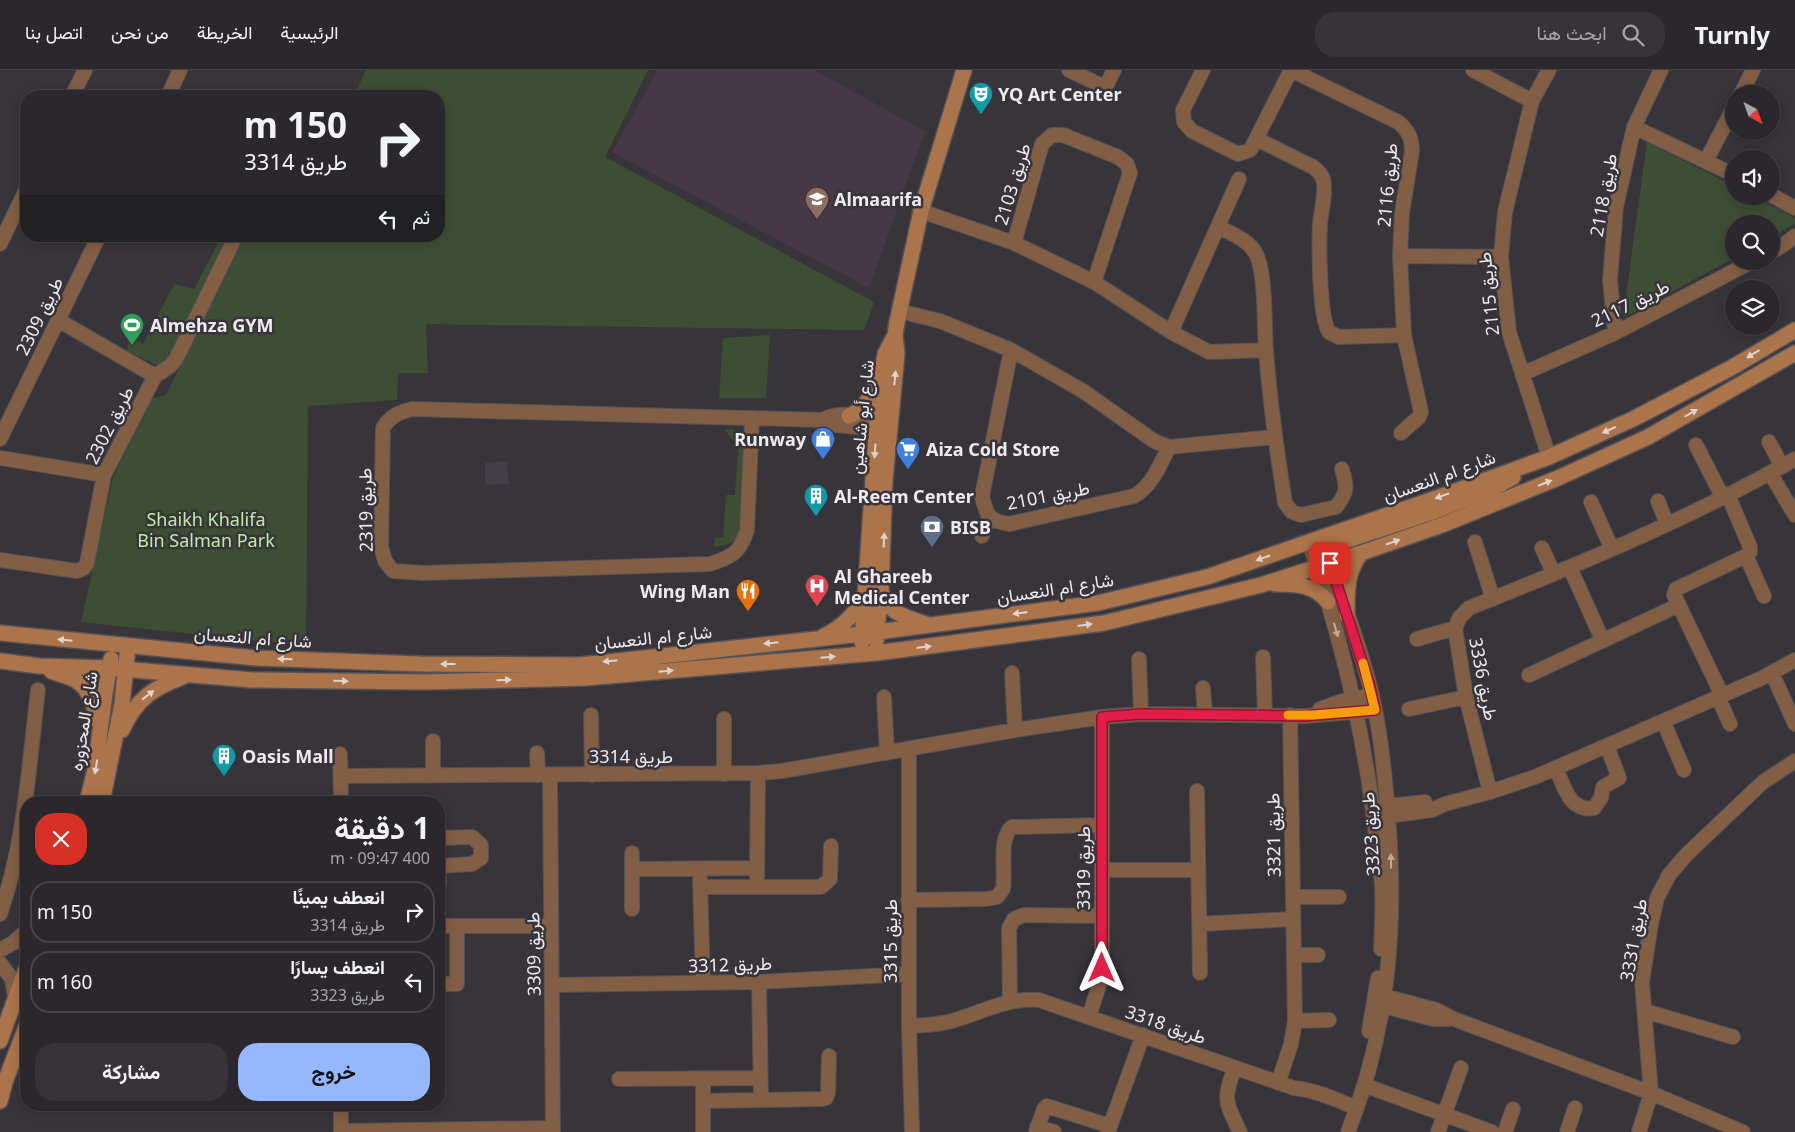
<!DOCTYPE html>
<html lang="ar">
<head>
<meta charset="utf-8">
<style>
  :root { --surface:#2a282c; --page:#363438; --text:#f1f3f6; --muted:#a5a6a9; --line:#464448; --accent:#94b7fd }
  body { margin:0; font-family:"Noto Sans",Vazirmatn,sans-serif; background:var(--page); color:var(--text); direction:rtl; height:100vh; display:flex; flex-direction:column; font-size:19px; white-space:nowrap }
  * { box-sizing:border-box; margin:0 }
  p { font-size:16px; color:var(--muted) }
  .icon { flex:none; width:28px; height:28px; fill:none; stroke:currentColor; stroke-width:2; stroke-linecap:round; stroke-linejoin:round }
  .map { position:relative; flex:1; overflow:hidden; direction:ltr }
  .sheet { position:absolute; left:20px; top:726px; width:425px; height:315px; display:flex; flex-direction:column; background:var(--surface); border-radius:20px; box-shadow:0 2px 12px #0003,0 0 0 1px var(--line); direction:rtl }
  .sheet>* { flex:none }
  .hud { position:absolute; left:20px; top:20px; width:425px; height:152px; border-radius:20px; box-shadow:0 2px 12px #0003,0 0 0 1px var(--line); direction:rtl; background:#2a282c; color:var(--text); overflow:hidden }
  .needle { width:32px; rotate:139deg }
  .controls { position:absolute; left:1725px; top:15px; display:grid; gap:10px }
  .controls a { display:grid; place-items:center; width:55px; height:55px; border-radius:50%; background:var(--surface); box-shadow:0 2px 12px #0003,0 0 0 1px var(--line); font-size:25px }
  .pin { position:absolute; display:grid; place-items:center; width:42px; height:42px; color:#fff; margin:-21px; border-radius:10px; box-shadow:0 2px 8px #0006 }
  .me { position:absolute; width:55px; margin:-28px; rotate:0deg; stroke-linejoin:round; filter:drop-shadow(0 0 4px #0008) }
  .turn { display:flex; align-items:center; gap:18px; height:105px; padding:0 15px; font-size:22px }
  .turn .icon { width:65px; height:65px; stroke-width:2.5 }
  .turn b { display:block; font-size:35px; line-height:42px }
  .then { display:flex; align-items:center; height:48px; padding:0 15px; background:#0003; gap:10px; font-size:19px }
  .round { display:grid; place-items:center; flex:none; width:52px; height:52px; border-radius:20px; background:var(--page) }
  .summary { display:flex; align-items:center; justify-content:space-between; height:85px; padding:0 15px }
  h1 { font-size:30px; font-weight:700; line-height:38px }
  .cta { display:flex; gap:10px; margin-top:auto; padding:10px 15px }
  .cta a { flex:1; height:58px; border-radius:20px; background:var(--accent); color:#111; font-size:20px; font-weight:700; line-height:58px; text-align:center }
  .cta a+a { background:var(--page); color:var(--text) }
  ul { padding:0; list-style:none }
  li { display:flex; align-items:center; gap:15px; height:62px; margin:0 10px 8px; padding:0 5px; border:2px solid var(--line); border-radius:20px }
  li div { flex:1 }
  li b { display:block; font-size:19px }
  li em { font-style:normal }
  header { display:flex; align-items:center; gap:30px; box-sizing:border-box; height:70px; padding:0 25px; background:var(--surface); border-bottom:1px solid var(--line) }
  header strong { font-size:24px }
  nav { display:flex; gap:28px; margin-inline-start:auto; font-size:18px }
  .search { width:350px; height:45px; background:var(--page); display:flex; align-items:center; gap:12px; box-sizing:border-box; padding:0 18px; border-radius:20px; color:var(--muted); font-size:19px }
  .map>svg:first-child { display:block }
  .built { fill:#433e48 }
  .education { fill:#463846 }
  .green { fill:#3e4e34 }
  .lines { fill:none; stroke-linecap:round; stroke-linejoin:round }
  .street-casing { stroke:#555257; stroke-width:16 }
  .secondary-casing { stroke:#555257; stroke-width:18 }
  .street { stroke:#825e45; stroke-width:14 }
  .secondary { stroke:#ac744b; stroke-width:15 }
  .oneway { fill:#e0d3ce }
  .oneway2 { fill:#bdaca2 }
  .route-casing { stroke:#92132f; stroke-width:12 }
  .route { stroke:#e11d48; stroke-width:9 }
  .slow { stroke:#f59e0b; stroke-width:9 }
  .labels { text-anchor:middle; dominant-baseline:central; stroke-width:5; stroke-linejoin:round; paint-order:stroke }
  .poi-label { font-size:18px; font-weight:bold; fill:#edebef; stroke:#38353a; text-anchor:start }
  .street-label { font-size:18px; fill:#edebef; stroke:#38353a }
  .park-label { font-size:18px; fill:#beeba5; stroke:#38353a }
</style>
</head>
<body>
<header>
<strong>Turnly</strong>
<div class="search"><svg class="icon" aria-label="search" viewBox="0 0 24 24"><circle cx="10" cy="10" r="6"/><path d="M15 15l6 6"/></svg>ابحث هنا</div>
<nav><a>الرئيسية</a><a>الخريطة</a><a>من نحن</a><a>اتصل بنا</a></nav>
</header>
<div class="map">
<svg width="1795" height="1062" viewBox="0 0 1795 1062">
  <rect width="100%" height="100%" fill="#38353a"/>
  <path class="built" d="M507,391L509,414L485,415V393Z"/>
  <path class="education" d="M658,0H814L925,61L869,218L612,82Z"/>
  <path class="green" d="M366,0H648L605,87L874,232L864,260L426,254L428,303H398L397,330L308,336L306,576L81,552L113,408L148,329L166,325L245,166H439V26H354Z
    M1647,72L1734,116V126H1753L1795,148V154L1771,167V154H1734V188L1623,248Z
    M222,166H231L169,292L162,298L126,280L131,268L143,274L174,214L194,219Z
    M770,265L766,328H719L723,268Z
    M724,359L737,360L746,368L738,468L726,475L714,477L715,468L723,467L726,425H735L738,377Z"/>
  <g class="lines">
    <defs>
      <path id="street" d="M1069,0L1102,16L1107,14L1114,0
        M1203,0L1183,40L1184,52L1192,61L1238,84L1250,80L1253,75L1291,0
        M1291,0L1398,52C1408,60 1412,68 1412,81L1402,143L1400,186L1404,265L1421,342L1419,347L1401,363
        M1473,0L1532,31
        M1741,24L1753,0
        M72,26L85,0
        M168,26L180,0
        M1634,57L1734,105
        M1257,69L1313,97C1319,101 1324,107 1324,116C1325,128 1321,142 1320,154C1319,175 1319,247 1329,262L1339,267L1404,265
        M1706,91L1734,37
        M1771,125L1795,138
        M921,141L1014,173L1094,212L1171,262L1209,282L1266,280
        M1218,157C1232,164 1250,170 1257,186C1266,206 1264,256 1266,281C1270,332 1277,383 1285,433L1292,442L1301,445L1336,437C1348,422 1347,417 1342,399
        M1014,173L1042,74L1052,65H1063L1118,87L1127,94L1130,103L1094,212
        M0,174L26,120
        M1771,182L1782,176L1795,166
        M1400,186L1501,187
        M899,241L940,251L1011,280L1083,321L1154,371L1169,377L1274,367
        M58,250L155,306
        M1171,262L1239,109
        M1615,263L1610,210L1616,137L1634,57L1661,0
        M1011,280L982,426C986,445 989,451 1009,454L1134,426C1153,415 1159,396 1169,377
        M1522,304L1615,263L1753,191
        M752,348L747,460C740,483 732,487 710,494L424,503L393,501L385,491L381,477L383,358C390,346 400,342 412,339L823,350L836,355L877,359L885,355
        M823,350C838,340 861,347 877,350L884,358
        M0,369L99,166
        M1769,372L1782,396
        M1696,375L1723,428
        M1549,387L1509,262L1501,187L1505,142L1532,31L1549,0
        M0,388L104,405
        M1770,403L1795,445
        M1658,431L1667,454
        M1591,432L1612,479
        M982,466L989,447
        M1309,472C1342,571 1367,673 1377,777C1378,790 1381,802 1382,815C1383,836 1382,858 1381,879
        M1475,472L1493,529
        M1542,478L1554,504
        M1328,484C1342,531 1361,577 1372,625C1381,664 1385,705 1388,745C1397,857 1389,957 1348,1062
        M1746,486L1764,526
        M0,490L77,501L84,498L87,493L104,405L155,306L170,296L176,289L236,166
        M1570,498L1603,571
        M1417,569L1455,558
        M1263,587L1265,645
        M1139,589L1141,644
        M1012,603L1015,660
        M1772,603L1795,654
        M1529,605L1679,535
        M1203,618L1205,645
        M1722,625L1674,525L1676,519L1746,486L1750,482V477L1728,425
        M884,627L887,683
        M1718,627L1730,654
        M1320,639L1342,631L1362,627
        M1409,639L1466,627
        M591,645L592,705
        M1663,651L1684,700
        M433,671V705
        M909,679V956L912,1062
        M537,683L538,705
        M340,684L341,732
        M1556,698C1564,716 1569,742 1594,738L1601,728L1603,717L1619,708L1607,676
        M724,704V649
        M550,705L553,1062
        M341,706L758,703L782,701L1015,660L1102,647L1141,644L1305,646L1375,640
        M1197,721L1200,903
        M1490,722L1466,627L1455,558L1460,547L1469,538C1580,494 1691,448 1795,389
        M1379,737L1425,732
        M1380,747L1432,740L1445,734L1490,722L1535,707L1762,608L1795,590
        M439,768L472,767L481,775V788L472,794L439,796
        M632,799L757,798
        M1102,800H1198
        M757,808L758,703
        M700,809L703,913
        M439,813V796
        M701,817H821L830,809L831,776
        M1293,827H1339
        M908,830L986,829L997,827L1003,819C1006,803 998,768 1012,757L1101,755
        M632,839V783
        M0,844C25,773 29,694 38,620
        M1199,854L1293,849
        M439,856H551
        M0,880L13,873L26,861
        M1294,885H1318
        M0,893L12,909L15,927
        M759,912L761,1029
        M439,914H457V856
        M552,915L759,912L909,904
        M1377,924L1436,940L1454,949L1651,1023L1743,1062
        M1010,931L1009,858L1014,849L1024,845L1102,846
        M1376,934L1433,949H1450
        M1645,941L1733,967
        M1089,947L1100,912L1102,898V647
        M1295,951L1329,950
        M909,956C923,955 938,955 952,951C981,943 1007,927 1039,930L1294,1018C1316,1020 1336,1030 1357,1038
        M1369,961L1378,908
        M1235,998C1222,1029 1226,1033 1240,1062
        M619,1009L760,1008
        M703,1009V1062
        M1278,1013L1291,974L1295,951L1290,645
        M1364,1015L1492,1062
        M703,1031L822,1029L826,1028L828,1023L829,986
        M341,1035V1062
        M1037,1057L1054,1062
        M341,1061L553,1058
        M1036,1062L1044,1039L1047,1036L1110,1056
        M1108,1062L1143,965
        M1438,1062L1461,998
        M1505,1062L1513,1039
        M1567,1062L1575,1038
        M1639,1062L1651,1023L1642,912L1651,854L1657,828L1669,805L1686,785L1763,712L1795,691"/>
      <path id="secondary" d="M849,346C865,339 870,328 876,313
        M1318,496L1323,483L1333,475L1430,443L1494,418L1513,407
        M1275,514C1296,514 1314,514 1328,532
        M881,520C886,543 906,547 926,554
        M1347,545C1347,522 1346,503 1361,483
        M0,563L256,588L421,594L580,595L862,564L1098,533L1207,507L1428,431L1549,387L1633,349L1731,298L1795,260
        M824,566C842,557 856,545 863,526
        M876,571L881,519L885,410L897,284L895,265L897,252L921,141L964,0
        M862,572L877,350L882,303L885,284L895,265
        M0,591L39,596L110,598L252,610L425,612L585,608L876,583L1104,553L1261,515L1361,483L1442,455L1558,408L1648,367L1795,283
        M51,601C58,604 64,605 71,608C89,615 94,634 98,651
        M122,660C137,628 153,618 185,606
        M87,732L95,700L105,623L111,589
        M102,732L122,634L128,576
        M0,971L26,899
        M0,1031L5,1012L26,957"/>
    </defs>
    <use href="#street" class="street-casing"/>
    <use href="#secondary" class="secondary-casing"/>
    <use href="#street" class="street"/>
    <use href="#secondary" class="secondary"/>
  </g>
  <defs><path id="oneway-solid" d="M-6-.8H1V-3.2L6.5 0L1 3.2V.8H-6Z" transform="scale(1.25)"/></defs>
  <g class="oneway">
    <use href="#oneway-solid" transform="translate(1753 284) rotate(149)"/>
    <use href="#oneway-solid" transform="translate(895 308) rotate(-84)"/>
    <use href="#oneway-solid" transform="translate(1691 343) rotate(-30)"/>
    <use href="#oneway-solid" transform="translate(1609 360) rotate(156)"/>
    <use href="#oneway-solid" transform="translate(875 381) rotate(94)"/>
    <use href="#oneway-solid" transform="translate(1545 413) rotate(-22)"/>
    <use href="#oneway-solid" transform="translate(1442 426) rotate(160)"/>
    <use href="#oneway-solid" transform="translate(884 470) rotate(-87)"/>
    <use href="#oneway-solid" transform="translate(1393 472) rotate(-19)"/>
    <use href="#oneway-solid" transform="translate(1263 488) rotate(161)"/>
    <use href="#oneway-solid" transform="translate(1020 543) rotate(172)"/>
    <use href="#oneway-solid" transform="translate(1085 555) rotate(-8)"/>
    <use href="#oneway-solid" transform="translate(65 570) rotate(-174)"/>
    <use href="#oneway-solid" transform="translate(771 573) rotate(174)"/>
    <use href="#oneway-solid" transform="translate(924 577) rotate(-7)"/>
    <use href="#oneway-solid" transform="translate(828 587) rotate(-5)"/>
    <use href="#oneway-solid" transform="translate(285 589) rotate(-178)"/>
    <use href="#oneway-solid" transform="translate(610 591) rotate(174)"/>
    <use href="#oneway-solid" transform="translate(448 594) rotate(-180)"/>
    <use href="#oneway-solid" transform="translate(666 601) rotate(-5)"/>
    <use href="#oneway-solid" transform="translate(504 610) rotate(-2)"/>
    <use href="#oneway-solid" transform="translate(341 611) rotate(1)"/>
    <use href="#oneway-solid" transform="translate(148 625) rotate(-38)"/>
    <use href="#oneway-solid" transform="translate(96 697) rotate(99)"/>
  </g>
  <g class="oneway2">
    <use href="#oneway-solid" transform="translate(1336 560) rotate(74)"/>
    <use href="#oneway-solid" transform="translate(1391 791) rotate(-91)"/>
  </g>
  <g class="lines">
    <defs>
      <path id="route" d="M1102,898V647L1141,644L1305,646L1375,640L1369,613L1330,493"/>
    </defs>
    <use href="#route" class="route-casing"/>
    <use href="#route" class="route"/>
    <path class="slow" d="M1288,645H1313L1375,640L1363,593"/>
  </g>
  <defs>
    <symbol id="theatre-pin" viewBox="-11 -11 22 30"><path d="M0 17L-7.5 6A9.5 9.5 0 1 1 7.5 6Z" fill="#0f9aa8" stroke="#38353a"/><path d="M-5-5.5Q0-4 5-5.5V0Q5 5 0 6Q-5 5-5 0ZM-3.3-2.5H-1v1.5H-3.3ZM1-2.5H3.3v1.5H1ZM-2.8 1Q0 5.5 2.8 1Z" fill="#fff"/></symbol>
    <symbol id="university-pin" viewBox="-11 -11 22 30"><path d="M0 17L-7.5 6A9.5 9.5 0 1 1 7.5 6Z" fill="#8d6e63" stroke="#38353a"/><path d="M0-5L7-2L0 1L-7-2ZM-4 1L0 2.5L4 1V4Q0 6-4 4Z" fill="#fff"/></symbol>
    <symbol id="stadium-pin" viewBox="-11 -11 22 30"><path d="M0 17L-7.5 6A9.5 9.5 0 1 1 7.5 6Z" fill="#2e9e5b" stroke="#38353a"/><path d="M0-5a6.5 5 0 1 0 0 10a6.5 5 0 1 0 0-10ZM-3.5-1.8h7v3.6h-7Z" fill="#fff"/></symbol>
    <symbol id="shop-pin" viewBox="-11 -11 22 30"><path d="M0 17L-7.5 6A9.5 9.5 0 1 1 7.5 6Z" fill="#3f7fe0" stroke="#38353a"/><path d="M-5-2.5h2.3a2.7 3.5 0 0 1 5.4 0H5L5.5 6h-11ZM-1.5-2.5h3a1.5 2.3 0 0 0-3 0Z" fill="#fff"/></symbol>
    <symbol id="supermarket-pin" viewBox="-11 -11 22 30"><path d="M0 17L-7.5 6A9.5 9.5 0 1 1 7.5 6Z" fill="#3f7fe0" stroke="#38353a"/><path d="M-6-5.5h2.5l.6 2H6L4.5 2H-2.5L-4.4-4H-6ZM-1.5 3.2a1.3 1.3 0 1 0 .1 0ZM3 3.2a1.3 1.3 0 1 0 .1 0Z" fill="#fff"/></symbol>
    <symbol id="building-pin" viewBox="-11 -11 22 30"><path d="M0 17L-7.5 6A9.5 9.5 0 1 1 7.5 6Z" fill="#0f9aa8" stroke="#38353a"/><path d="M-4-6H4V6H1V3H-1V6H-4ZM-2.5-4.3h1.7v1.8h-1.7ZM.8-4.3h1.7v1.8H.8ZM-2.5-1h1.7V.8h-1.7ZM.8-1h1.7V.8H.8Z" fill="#fff"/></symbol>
    <symbol id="bank-pin" viewBox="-11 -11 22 30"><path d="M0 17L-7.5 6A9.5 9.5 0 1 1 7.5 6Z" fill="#5c6f8a" stroke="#38353a"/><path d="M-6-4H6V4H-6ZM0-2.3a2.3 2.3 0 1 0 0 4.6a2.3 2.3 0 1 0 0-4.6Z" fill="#fff"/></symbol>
    <symbol id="hospital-pin" viewBox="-11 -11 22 30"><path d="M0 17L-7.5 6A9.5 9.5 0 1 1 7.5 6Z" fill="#e0444e" stroke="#38353a"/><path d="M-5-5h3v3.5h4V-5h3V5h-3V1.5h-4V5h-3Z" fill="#fff"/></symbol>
    <symbol id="restaurant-pin" viewBox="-11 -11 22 30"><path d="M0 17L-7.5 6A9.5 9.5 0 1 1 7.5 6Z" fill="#e8710a" stroke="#38353a"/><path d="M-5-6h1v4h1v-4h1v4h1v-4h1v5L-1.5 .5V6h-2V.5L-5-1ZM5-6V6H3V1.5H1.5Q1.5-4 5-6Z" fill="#fff"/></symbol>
  </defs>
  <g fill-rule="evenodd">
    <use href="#theatre-pin" x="967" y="10" width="28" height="38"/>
    <use href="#university-pin" x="803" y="115" width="28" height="38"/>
    <use href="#stadium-pin" x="118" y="241" width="28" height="38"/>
    <use href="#shop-pin" x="809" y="355" width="28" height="38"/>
    <use href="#supermarket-pin" x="894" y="365" width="28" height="38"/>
    <use href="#building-pin" x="802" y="412" width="28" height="38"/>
    <use href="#bank-pin" x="918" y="443" width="28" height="38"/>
    <use href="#hospital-pin" x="803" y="502" width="28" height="38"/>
    <use href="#restaurant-pin" x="734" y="507" width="28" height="38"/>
    <use href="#building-pin" x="210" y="672" width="28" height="38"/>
  </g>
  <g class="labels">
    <g class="poi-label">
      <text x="998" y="24">YQ Art Center</text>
      <text x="834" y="129">Almaarifa</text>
      <text x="150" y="255">Almehza GYM</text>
      <text x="806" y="369" text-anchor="end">Runway</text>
      <text x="926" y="379">Aiza Cold Store</text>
      <text x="834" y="426">Al-Reem Center</text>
      <text x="950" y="457">BISB</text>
      <text x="834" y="506">Al Ghareeb<tspan x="834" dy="21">Medical Center</tspan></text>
      <text x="730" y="521" text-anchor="end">Wing Man</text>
      <text x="242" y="686">Oasis Mall</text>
    </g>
    <g class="street-label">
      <text transform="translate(1012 114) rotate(-73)">طريق 2103</text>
      <text transform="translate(1387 115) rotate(-85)">طريق 2116</text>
      <text transform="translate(1603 125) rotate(-80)">طريق 2118</text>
      <text transform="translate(1488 224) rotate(-96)">طريق 2115</text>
      <text transform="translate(1630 233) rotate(-26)">طريق 2117</text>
      <text transform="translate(39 246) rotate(-64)">طريق 2309</text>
      <text transform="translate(861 347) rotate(-84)">شارع أبو شاهين</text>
      <text transform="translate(109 355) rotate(-63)">طريق 2302</text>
      <text transform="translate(1439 406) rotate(-20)">شارع ام النعسان</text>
      <text transform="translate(1048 425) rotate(-11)">طريق 2101</text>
      <text transform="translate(365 440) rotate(-91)">طريق 2319</text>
      <text transform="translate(1055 518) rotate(-9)">شارع ام النعسان</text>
      <text transform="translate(253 567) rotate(4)">شارع ام النعسان</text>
      <text transform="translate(653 567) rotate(-6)">شارع ام النعسان</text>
      <text transform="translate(1484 609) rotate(79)">طريق 3336</text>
      <text transform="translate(83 651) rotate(-81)">شارع المحزوره</text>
      <text x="631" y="686">طريق 3314</text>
      <text transform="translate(1370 764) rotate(-94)">طريق 3323</text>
      <text transform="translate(1273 765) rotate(-91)">طريق 3321</text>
      <text transform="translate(1083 798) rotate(-90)">طريق 3319</text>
      <text transform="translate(1633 870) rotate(-80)">طريق 3331</text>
      <text transform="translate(890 871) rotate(-90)">طريق 3315</text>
      <text transform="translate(533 884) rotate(-91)">طريق 3309</text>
      <text transform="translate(730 894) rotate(-2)">طريق 3312</text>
      <text transform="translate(1166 954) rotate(19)">طريق 3318</text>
    </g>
    <g class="park-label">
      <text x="206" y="449">Shaikh Khalifa<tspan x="206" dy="21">Bin Salman Park</tspan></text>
    </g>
  </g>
</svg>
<div class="controls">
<a><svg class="needle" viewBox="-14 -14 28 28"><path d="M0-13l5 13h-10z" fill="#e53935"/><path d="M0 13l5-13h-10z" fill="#a5a6a9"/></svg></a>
<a><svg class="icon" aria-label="sound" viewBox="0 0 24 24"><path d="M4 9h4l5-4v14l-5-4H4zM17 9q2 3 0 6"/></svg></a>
<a><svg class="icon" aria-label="search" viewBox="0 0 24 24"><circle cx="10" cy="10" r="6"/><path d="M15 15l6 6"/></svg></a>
<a><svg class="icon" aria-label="layers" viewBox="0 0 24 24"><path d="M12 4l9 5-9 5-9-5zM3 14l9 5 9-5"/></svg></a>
</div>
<div class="pin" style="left:1330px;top:493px;background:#d93025"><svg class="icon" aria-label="arrive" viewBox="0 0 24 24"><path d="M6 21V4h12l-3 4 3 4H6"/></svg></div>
<svg class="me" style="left:1102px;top:898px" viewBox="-20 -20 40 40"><path d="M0-17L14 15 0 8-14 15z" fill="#e11d48" stroke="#fff" stroke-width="4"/></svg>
<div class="hud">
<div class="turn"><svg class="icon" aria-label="right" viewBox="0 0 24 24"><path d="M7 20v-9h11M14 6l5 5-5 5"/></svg><div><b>150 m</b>طريق 3314</div></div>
<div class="then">ثم<svg class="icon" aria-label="left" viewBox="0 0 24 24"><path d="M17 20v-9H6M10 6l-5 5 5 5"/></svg></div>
</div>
<section class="sheet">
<div class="summary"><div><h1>1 دقيقة</h1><p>400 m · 09:47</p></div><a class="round" style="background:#d93025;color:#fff"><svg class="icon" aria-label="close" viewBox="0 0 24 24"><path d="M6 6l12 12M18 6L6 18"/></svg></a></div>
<ul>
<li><svg class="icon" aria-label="right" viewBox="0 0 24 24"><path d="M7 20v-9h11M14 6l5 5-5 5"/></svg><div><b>انعطف يمينًا</b><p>طريق 3314</p></div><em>150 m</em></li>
<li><svg class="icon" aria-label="left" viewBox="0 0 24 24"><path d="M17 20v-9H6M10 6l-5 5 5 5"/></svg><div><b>انعطف يسارًا</b><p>طريق 3323</p></div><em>160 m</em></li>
</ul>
<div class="cta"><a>خروج</a><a>مشاركة</a></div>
</section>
</div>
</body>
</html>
